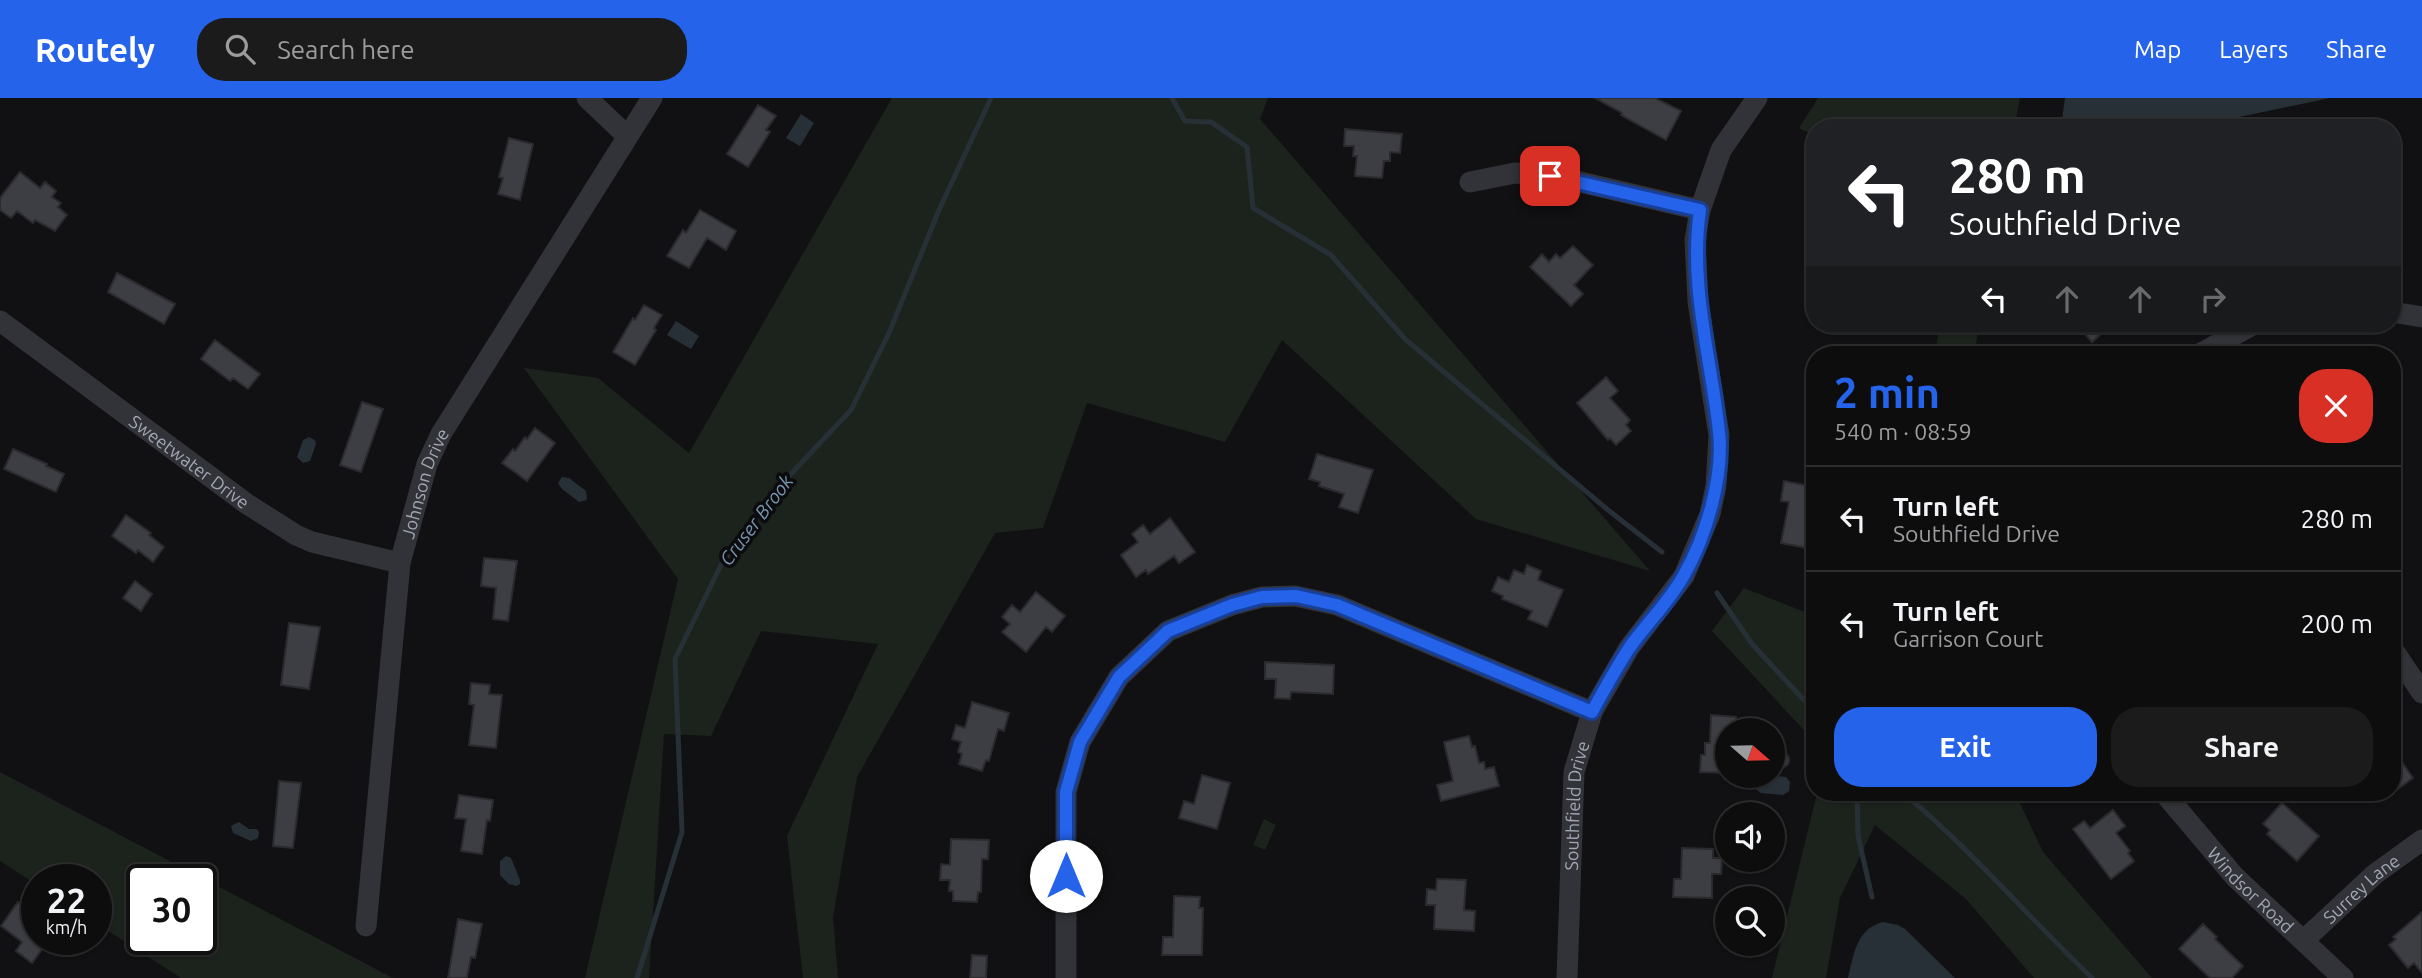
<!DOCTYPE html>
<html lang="en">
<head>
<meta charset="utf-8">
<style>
  :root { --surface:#0d0d0e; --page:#1b1b1c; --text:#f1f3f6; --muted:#9a9c9e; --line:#2d2d2e; --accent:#2563eb }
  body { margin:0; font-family:Ubuntu,sans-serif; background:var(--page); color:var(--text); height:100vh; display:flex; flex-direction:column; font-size:26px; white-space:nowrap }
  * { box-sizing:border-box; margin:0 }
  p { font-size:23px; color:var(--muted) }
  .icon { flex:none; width:38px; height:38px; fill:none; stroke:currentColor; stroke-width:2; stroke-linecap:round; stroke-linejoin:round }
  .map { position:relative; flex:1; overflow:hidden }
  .drawer { position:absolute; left:1806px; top:248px; width:595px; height:455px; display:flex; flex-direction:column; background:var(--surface); border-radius:28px; box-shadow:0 2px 5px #0004,0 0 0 2px var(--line) }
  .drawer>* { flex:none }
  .top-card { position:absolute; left:1806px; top:21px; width:595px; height:214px; border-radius:28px; box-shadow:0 2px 5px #0004,0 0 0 2px var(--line); background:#202124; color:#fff; overflow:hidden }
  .needle { width:46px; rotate:110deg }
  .fabs { position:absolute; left:1715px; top:620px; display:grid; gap:14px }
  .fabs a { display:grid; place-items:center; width:70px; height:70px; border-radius:50%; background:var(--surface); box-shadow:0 2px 5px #0004,0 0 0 2px var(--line); font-size:35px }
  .speed { position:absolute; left:21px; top:766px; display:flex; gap:14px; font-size:35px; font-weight:700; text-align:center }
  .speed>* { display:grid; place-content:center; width:91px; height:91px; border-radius:50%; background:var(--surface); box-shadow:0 2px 5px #0004,0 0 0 2px var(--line); line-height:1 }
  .speed small { font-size:18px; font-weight:400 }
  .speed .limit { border:4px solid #111; border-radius:10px; background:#fff; color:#111 }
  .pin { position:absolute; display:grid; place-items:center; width:60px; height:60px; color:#fff; margin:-30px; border-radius:14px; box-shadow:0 4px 10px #0006 }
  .me { position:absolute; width:77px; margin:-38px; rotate:0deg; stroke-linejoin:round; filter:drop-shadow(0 0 5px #0008) }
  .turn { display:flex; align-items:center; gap:24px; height:147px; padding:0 28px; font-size:32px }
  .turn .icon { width:91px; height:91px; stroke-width:2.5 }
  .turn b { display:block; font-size:49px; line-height:60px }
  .lanes { display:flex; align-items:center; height:66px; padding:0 28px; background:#0003; justify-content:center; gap:35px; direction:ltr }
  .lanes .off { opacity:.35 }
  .round { display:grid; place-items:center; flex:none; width:74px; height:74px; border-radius:28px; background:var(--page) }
  .overview { display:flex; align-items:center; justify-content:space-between; height:119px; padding:0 28px }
  h1 { font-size:42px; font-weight:700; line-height:52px; color:var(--accent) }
  .action { display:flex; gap:14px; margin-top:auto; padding:14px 28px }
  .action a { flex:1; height:80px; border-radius:28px; background:var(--accent); color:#fff; font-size:28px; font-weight:700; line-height:80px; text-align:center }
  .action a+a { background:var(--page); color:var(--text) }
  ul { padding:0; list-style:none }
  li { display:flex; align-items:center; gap:21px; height:105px; padding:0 28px; border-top:2px solid var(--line) }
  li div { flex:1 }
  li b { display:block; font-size:26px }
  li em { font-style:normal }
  header { display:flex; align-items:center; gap:42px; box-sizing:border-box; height:98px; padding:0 35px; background:var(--accent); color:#fff }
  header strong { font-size:33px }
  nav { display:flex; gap:38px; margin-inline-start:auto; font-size:24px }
  .search { width:490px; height:63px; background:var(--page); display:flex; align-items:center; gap:18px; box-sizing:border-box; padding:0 24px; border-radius:28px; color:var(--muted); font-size:26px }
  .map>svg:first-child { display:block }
  .green { fill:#1c231d; fill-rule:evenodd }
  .water { fill:#283037 }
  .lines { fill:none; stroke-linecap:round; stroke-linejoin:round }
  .stream { stroke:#283037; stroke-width:5 }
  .building { fill:#3d3e43; stroke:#2b2b2f; stroke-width:2 }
  .street { stroke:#323338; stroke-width:21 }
  .route-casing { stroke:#184099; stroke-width:18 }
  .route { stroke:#2563eb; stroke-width:12 }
  .labels { text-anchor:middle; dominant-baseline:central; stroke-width:7; stroke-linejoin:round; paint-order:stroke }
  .street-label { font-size:18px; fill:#a2a7b4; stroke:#0c0c0e }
  .water-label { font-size:19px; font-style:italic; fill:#7895b0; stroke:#0c0c0e }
</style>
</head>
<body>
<header>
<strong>Routely</strong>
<div class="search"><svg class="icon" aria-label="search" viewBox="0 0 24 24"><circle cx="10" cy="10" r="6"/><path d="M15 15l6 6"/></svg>Search here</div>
<nav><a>Map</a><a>Layers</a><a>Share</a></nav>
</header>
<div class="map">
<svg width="2422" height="880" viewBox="0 0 2422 880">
  <rect width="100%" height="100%" fill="#111113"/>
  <path class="green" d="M892,0H1268L1260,21L1650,473L1476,421L1282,242L1225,344L1087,305L1043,430L995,435L857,679L833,819L838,880H803L787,738L878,546L761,533L711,638L664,636L649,880H585L678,481L524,270L598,280L689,355Z
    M1818,0H2020L2014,30H1815V38L1799,30Z
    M1941,226H1979L1974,257H1934Z
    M1744,490L1815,518V644L1712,533Z
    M0,674L393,880H181L96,825V782H37V787L0,763ZM142,782H201V842H142Z
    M1817,695H2015L2043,754L2152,880H2034L1966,801L1875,727L1840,800L1826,880H1772Z
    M1264,721L1276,727L1265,752L1253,747Z"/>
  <path class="water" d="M2065,0H2330L2215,24L2204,30H2061Z
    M801,16L814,25L800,48L786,40Z
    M676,223L699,238L691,251L667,237Z
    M309,339L315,342L316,346L310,363L303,365L297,359L303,342Z
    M562,379L569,380L586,393L587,402L579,404L562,391L558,385Z
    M1761,677L1786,679L1790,684L1789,693L1783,697L1761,695L1753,689V681Z
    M239,724L249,731H257L259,734L258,740L251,743L233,735L231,728Z
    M506,758L511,760L520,782V786L516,788L509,786L500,777V763Z
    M1883,824L1898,827L1905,831L1955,880H1848C1854,856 1856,831 1883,824Z"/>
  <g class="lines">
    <path class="stream" d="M1172,0L1185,23L1211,24L1247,49L1253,110L1331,157L1405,241L1608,412L1662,454
      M1717,495L1752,546L1815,614
      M1857,695L1858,738L1872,799
      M1903,695C1971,751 2028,819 2092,880
      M637,880L682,734L675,561L721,467L788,379L851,312L889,235L939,112L991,0"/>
  </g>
  <path class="building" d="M1595,0H1655L1681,13L1666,42L1621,17L1622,15Z
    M758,7L776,18L766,32L770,34L748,69L727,56Z
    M1345,31L1402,36L1400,55L1390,54V63H1384L1382,80L1355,78L1357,58H1353L1354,48H1344Z
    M509,40L533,46L520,102L498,96L503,80L499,79Z
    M20,74L40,90L45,84L56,93L52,99L61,105L58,109L67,117L55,133L35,122L33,125L17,113L11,120L0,112V100Z
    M700,112L736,133L726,152L707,140L689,170L667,158L683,132L686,135Z
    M1573,148L1593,167L1574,187L1583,196L1571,208L1530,169L1542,156L1549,164L1556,156L1560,160Z
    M117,175L175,206L164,226L108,194Z
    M644,207L662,217L654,230L656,232L635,267L613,254L633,220L635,222Z
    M2076,226H2112L2092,244Z
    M215,242L260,276L248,291L233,280L230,283L201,261Z
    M1606,279L1618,293L1610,300L1630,322L1626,327L1631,333L1616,347L1610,340L1608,342L1577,305Z
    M362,304L383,311L361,374L340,367Z
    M535,330L555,345L527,383L502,365L513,351L515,353L525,339L527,341Z
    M13,351L47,366L46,368L64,376L56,394L4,371Z
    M1317,356L1373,372L1358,415L1339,409L1344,396L1319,388L1320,384L1309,381Z
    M1784,383L1815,389V433L1813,441L1809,440L1807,450L1781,445L1789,404L1781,403Z
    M126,417L151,435L149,437L164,449L153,464L138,452L136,455L112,438Z
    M1170,420L1195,454L1179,465L1174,458L1148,476L1146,472L1136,479L1121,457L1138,444L1132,436L1143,427L1150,436Z
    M484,460L517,463L508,523L493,521L496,490L481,488Z
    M1527,467L1541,473L1538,482L1563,492L1547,529L1528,521L1532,513L1502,501L1503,498L1492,493L1498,479L1509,484L1514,472L1524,476Z
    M135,483L152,496L141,513L123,500Z
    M1036,494L1065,518L1052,534L1046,529L1026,554L1002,534L1010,526L1002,519L1012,507L1020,514Z
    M289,525L320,529L309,591L281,587Z
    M1265,564L1334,567L1333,596L1291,594L1290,601L1275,600L1276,581H1265Z
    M471,585L490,587L489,596L502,597L496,650L469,647L474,607L469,606Z
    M972,604L1009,615L1004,633L998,631L989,663L986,662L982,673L959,666L962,656L958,654L961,644L952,641L956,627L965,630Z
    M1711,617L1736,619V632H1727V675L1700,674L1701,657H1705V645H1710Z
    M1469,638L1472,649L1475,648L1479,665L1484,664L1485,671L1494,669L1499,688L1441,703L1437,687L1453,683L1444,644Z
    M2392,650L2413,680L2392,695Z
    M1773 662a8 8 0 1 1 16 0a8 8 0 1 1-16 0Z
    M1202,677L1230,685L1217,731L1179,720L1184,703L1194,706Z
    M279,683L301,685L293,750L273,748Z
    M459,697L493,702L490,723L487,722L482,756L461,753L466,721L455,720Z
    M2282,705L2319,738L2297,763L2267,736L2270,732L2263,726Z
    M2113,712L2125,728L2116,735L2130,753L2128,755L2134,763L2111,781L2073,731L2084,723L2090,730Z
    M951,741L989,742L988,761H982L981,794H978L977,804L953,803V793H949L950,782H940L941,766L950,767Z
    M1682,750L1713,751V760H1722L1721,776H1712V800L1673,799L1674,781H1681Z
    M1437,781L1466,782L1464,812L1475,813L1474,833L1434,831L1435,807H1426L1427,791L1436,792Z
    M37,794V842H49L32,865L16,853L22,844L1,828L18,804L25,809Z
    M1174,798L1200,799L1199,810H1203L1202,857H1162L1163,839H1173Z
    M2422,814V875L2414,865L2408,870L2389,847L2396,841L2393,839Z
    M458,821L482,826L475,860L471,859L467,880H448Z
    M2203,826L2217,839L2215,841L2243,868L2232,880H2210L2179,851Z
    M972,857L987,858L986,880H970Z"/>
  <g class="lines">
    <g class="street">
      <path d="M587,0L627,38"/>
      <path d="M1470,84L1515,75L1550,77L1700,112"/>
      <path d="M2392,214L2422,219"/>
      <path id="s1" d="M0,223L247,406L296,437L312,444L400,465"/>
      <path d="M2198,257L2254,226"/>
      <path d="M2392,550L2422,595"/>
      <path id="s2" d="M2164,695L2235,779L2343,880"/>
      <path id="s3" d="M366,828L400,465L427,366L441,336L652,0"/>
      <path id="s4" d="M2304,842L2375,776L2422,742"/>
      <path d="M1066,880V694L1080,644L1119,579L1168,533L1232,507L1262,499L1295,498L1337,507L1592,614"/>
      <path id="s5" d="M1567,880L1574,674L1592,614L1629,550L1684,478L1710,416L1716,388L1719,337L1698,204L1695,142L1700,112L1721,52L1757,0"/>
    </g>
  </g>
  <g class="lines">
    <defs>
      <path id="route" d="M1066,778V694L1080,644L1119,579L1168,533L1232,507L1262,499L1296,498L1337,507L1592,614C1604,592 1616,570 1630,549C1647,525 1670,503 1684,477C1706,439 1724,378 1719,334C1711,259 1689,188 1700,112L1550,78"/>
    </defs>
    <use href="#route" class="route-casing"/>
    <use href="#route" class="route"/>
  </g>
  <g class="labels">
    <g class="street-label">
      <text stroke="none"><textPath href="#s1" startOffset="236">Sweetwater Drive</textPath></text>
      <text stroke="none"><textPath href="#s3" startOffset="448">Johnson Drive</textPath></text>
      <text stroke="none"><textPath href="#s5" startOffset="173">Southfield Drive</textPath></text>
      <text stroke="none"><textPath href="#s2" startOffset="130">Windsor Road</textPath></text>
      <text stroke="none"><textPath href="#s4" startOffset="77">Surrey Lane</textPath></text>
    </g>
    <g class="water-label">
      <text transform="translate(756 422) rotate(-53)">Cruser Brook</text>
    </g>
  </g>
</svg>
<div class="fabs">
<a><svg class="needle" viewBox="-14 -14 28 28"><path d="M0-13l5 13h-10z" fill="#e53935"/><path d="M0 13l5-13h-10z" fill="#9a9c9e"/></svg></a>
<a><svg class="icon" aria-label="sound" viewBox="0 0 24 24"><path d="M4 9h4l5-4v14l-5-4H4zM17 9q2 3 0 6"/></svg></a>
<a><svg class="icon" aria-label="search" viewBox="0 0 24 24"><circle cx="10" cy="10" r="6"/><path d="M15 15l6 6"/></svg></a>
</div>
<div class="speed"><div>22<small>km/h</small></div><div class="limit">30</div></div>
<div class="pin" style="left:1550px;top:78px;background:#d93025"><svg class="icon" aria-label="arrive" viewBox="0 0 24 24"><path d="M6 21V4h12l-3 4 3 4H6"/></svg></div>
<svg class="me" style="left:1066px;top:778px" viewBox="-20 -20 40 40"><circle r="19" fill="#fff"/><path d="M0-13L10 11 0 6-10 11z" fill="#2563eb"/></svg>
<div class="top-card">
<div class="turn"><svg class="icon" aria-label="left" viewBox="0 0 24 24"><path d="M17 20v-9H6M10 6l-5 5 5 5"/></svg><div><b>280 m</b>Southfield Drive</div></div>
<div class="lanes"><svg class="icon" aria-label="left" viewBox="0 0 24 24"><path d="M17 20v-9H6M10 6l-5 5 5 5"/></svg><svg class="icon off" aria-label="ahead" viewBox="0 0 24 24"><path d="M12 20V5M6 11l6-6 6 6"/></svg><svg class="icon off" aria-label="ahead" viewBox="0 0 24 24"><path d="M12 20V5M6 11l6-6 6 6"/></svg><svg class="icon off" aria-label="right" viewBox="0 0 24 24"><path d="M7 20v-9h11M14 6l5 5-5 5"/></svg></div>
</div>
<section class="drawer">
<div class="overview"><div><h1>2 min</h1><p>540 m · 08:59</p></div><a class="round" style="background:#d93025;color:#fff"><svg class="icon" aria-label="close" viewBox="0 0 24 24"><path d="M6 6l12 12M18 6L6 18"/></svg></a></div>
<ul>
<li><svg class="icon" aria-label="left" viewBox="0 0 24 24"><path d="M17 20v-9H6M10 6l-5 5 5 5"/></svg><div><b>Turn left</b><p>Southfield Drive</p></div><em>280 m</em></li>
<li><svg class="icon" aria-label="left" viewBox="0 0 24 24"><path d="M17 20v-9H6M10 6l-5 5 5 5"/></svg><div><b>Turn left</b><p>Garrison Court</p></div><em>200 m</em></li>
</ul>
<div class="action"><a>Exit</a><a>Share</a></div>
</section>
</div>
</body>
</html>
